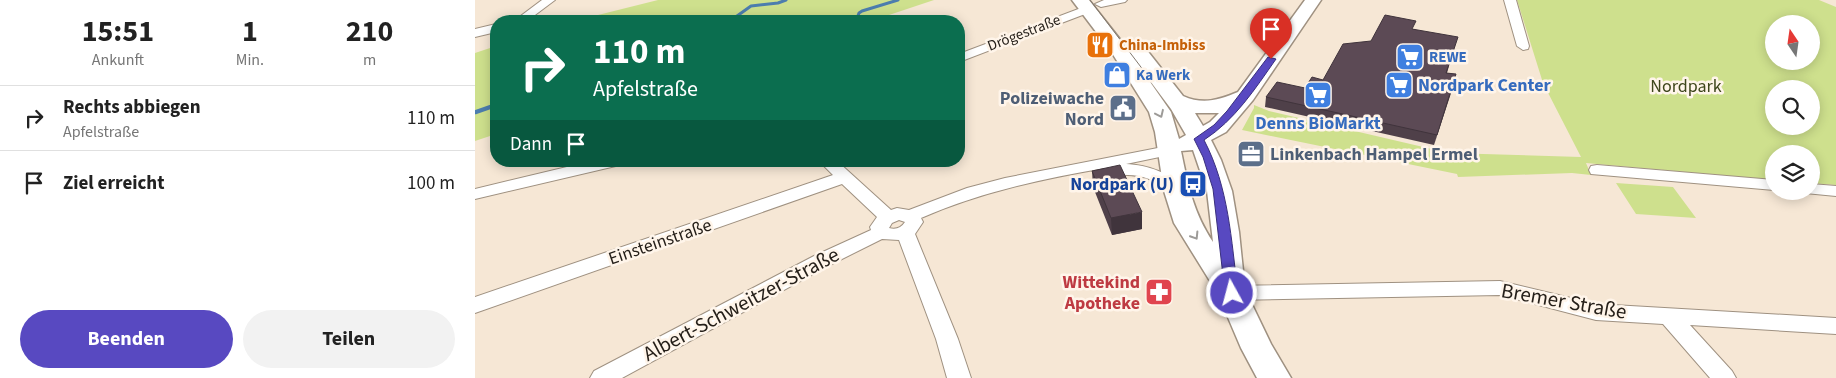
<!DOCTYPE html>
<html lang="de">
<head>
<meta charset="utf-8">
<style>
  :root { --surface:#fff; --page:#f2f2f2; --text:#222; --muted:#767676; --line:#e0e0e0; --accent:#5849c1 }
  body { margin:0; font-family:"Source Sans 3",sans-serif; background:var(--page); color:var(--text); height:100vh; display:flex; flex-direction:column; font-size:19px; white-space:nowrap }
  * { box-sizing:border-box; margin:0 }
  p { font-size:16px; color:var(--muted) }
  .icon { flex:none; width:28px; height:28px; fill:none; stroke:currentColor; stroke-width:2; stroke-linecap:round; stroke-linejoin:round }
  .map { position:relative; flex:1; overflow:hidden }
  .details { display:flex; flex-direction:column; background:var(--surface); width:475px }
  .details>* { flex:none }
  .top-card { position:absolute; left:15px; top:15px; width:475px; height:152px; border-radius:20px; box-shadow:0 2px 12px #0003; background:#0b6e4f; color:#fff; overflow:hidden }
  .needle { width:32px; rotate:347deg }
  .tools { position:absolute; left:1290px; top:15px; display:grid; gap:10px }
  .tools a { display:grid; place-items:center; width:55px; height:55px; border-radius:50%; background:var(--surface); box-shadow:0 2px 12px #0003; font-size:25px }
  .pin { position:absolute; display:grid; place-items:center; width:42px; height:42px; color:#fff; margin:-51px -21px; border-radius:50% 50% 50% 0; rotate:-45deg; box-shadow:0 0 5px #0007 }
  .pin .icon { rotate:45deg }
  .me { position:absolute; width:55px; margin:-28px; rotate:353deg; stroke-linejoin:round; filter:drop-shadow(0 0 4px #0008) }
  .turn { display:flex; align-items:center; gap:18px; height:105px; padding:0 20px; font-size:22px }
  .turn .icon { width:65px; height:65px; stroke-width:2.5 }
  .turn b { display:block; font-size:35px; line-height:42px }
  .then { display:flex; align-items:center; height:48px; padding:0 20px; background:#0003; gap:10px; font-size:19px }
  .eta { display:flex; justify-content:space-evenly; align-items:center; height:85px; text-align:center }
  .eta b { font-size:30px; font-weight:700; line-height:35px }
  .action { display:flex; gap:10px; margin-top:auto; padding:10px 20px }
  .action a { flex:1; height:58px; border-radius:30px; background:var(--accent); color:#fff; font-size:20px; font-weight:700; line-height:58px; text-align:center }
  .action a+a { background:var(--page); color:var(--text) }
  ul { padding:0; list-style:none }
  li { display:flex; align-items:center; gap:15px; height:65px; padding:0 20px; border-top:1px solid var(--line) }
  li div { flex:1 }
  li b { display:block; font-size:19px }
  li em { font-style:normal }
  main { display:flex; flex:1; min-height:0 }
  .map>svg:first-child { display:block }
  .green { fill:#cee08d; fill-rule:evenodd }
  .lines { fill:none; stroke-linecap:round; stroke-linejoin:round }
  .stream-far1 { stroke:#4c7dae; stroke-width:3 }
  .stream { stroke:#4c7dae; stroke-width:4.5 }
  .street-casing { stroke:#9f9181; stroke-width:2 }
  .secondary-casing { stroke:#9f9181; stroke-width:3 }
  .street { fill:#fff; fill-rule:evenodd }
  .secondary { fill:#fff; fill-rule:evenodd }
  .tram { stroke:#82786d; stroke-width:1 }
  .wall { fill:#4f4049 }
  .shaded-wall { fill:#40343c }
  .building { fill:#5c4a55; stroke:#40343c }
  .oneway { stroke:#9d9b98 }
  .route { fill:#5849c1; stroke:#392f7d }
  .labels { text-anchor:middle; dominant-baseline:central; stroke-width:5; stroke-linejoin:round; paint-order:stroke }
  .far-street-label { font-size:15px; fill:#26201a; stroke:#fff5ea }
  .far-food-label { font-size:15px; font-weight:bold; fill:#c56008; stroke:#fff5ea; text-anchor:start }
  .far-shop-label { font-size:15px; font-weight:bold; fill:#366cbe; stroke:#fff5ea; text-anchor:start }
  .shop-label { font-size:18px; font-weight:bold; fill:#366cbe; stroke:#fff5ea; text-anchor:start }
  .park-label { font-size:18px; fill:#3e461c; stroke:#fff5ea }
  .service-label { font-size:18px; font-weight:bold; fill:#4e5e75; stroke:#fff5ea; text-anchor:end }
  .transit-label { font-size:18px; font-weight:bold; fill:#164399; stroke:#fff5ea; text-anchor:end }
  .street-label { font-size:18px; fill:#26201a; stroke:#fff5ea }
  .health-label { font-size:18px; font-weight:bold; fill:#be3a42; stroke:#fff5ea; text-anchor:end }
  .near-street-label { font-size:21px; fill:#26201a; stroke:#fff5ea }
</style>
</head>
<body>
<main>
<section class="details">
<div class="eta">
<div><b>15:51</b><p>Ankunft</p></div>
<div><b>1</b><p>Min.</p></div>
<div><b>210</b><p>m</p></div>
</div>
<ul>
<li><svg class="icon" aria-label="right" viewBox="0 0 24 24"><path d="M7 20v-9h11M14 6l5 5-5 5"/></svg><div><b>Rechts abbiegen</b><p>Apfelstraße</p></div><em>110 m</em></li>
<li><svg class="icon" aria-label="arrive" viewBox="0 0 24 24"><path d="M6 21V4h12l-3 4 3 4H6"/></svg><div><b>Ziel erreicht</b></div><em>100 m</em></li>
</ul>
<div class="action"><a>Beenden</a><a>Teilen</a></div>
</section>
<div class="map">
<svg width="1361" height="378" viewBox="0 0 1361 378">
  <rect width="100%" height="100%" fill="#f6e7d5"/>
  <path class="green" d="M183,0H459L396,21H99Z
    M1042,0H1344L1361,7V185L1336,183V154H1299V180L1111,163L1116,175L1097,173L983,177L982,174L767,130L779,108V105L794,111L974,153L1106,157L1068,83ZM1299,24H1336V61H1299ZM1299,89H1336V126H1299Z
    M21,46V134L0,141V53Z
    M1141,183L1198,187L1221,218L1161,214Z"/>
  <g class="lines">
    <path class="stream-far1" d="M255,21L276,6L303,3L311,0
      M381,21L384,13L387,11L423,0"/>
    <path class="stream" d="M1,112L21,105"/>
    <defs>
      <path id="street" d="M67,0H80L52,21H39Z
        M629,0H652L650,2L626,7L620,4Z
        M1029,0H1041L1054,46L1053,49L1048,50L1042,46Z
        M614,5L618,7L620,9L618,11L484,62V54Z
        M21,24V32L0,37V29Z
        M693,146L699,148L701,151L699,154L651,164C672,165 698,173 711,191L708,195C694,198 686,185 674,179C660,173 646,176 632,173L630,168C567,179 506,192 446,218L448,222L440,234L483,339L496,378H472L461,339L424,240L407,239L353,266L147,378H115L119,371L339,256L396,230L395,227L402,217L367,184L0,313V297L358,175L344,161H362L416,210L422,208L434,210L492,188L530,178ZM424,220L430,222C426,228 421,230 414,228L417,223Z
        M117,161H147L145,165L0,199V189Z
        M1122,165L1299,180V190L1116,174L1114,170L1116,166Z
        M1336,184L1361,186V196L1330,193L1329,191H1336Z
        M1025,281L1121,304L1361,318V334L1215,325L1257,371L1261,378H1235L1188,324L1121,320L1025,295L757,300L750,298L747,293L750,288L757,286Z"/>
      <path id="secondary" d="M597,0H614L651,47L653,44L660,42L667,44L708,96C728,105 744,100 763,92L830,0H846L778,100L751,132L736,140L746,160L757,191L764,232L770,290L796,344L816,378H782L766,348L743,294L699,223L689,191L680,132L674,112L637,53ZM664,66L696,109L711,135L704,139L696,112ZM720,113H744L735,122L728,126ZM718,150L732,191L738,242C718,212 713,185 706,151Z"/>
    </defs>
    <use href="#street" class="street-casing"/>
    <use href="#secondary" class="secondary-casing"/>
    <use href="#street" class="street"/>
    <use href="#secondary" class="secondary"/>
    <path class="tram" d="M615,0L672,75"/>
  </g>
  <path class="wall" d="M939,29L980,45L972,73L981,75L959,145L790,107L791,97L830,88L848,80Z
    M617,171L667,229L637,235L618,187Z"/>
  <path class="shaded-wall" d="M981,74L979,84L959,145L962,135Z
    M667,212V229L637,235L636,218Z"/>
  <path class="building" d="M910,15L941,21L937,29L983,37L971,73L981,74L962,135L791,97L802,82L830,88L837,77L848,80L868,44L896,41Z
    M645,165L667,212L636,218L617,171Z"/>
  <defs><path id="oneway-chevron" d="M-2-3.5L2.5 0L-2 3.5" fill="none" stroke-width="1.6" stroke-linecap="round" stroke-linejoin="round" transform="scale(1.25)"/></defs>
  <g class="oneway">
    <use href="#oneway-chevron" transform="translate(685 114) rotate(65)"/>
    <use href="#oneway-chevron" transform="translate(720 236) rotate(58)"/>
  </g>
  <path class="route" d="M793,57L801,59C780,89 760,120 729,140C754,188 756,239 763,293L761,296H752L750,293L738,189L728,157L719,139L739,125L752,111Z"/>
  <defs>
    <symbol id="restaurant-square" viewBox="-11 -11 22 22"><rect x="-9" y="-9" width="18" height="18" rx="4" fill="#e8710a" stroke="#fff5ea"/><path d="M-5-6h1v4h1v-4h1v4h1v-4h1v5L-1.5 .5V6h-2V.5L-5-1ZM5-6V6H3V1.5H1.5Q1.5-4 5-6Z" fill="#fff"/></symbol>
    <symbol id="supermarket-square" viewBox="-11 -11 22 22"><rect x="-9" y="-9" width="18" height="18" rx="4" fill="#3f7fe0" stroke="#fff5ea"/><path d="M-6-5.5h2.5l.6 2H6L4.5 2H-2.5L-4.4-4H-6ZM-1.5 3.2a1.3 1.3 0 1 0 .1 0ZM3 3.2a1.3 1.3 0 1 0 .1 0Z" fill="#fff"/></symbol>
    <symbol id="shop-square" viewBox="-11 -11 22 22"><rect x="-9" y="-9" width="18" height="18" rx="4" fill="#3f7fe0" stroke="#fff5ea"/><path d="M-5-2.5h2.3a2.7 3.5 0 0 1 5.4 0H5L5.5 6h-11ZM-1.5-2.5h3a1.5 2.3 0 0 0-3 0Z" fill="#fff"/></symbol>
    <symbol id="civic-square" viewBox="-11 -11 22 22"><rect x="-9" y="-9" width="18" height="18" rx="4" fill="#5c6f8a" stroke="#fff5ea"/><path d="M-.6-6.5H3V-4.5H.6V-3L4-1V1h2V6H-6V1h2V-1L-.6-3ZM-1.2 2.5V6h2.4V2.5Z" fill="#fff"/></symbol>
    <symbol id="office-square" viewBox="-11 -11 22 22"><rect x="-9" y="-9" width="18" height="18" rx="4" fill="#5c6f8a" stroke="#fff5ea"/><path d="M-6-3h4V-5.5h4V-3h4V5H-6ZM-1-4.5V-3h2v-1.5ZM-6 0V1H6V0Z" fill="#fff"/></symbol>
    <symbol id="bus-square" viewBox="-11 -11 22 22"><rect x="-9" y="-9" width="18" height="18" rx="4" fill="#1a4fb4" stroke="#fff5ea"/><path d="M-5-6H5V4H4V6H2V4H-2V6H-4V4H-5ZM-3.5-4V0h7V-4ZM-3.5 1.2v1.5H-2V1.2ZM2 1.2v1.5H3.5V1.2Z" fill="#fff"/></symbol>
    <symbol id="pharmacy-square" viewBox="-11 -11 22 22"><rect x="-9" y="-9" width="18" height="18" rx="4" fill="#e0444e" stroke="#fff5ea"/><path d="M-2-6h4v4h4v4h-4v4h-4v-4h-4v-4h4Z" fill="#fff"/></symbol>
  </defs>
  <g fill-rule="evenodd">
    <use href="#restaurant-square" x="609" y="29" width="32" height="32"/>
    <use href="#supermarket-square" x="919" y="41" width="32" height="32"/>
    <use href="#shop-square" x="626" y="59" width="32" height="32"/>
    <use href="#supermarket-square" x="908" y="69" width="32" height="32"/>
    <use href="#supermarket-square" x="827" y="79" width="32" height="32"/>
    <use href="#civic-square" x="632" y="92" width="32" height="32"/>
    <use href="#office-square" x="760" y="138" width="32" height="32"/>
    <use href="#bus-square" x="702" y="168" width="32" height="32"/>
    <use href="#pharmacy-square" x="668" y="276" width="32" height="32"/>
  </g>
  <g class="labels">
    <g class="far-street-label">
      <text transform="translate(549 33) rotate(-21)">Drögestraße</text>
    </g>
    <g class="far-food-label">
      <text x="644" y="45">China-Imbiss</text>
    </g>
    <g class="far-shop-label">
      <text x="954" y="57">REWE</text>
      <text x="661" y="75">Ka Werk</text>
    </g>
    <g class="shop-label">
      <text x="943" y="85">Nordpark Center</text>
      <text x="843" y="123" text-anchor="middle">Denns BioMarkt</text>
    </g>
    <g class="park-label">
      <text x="1211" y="86">Nordpark</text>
    </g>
    <g class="service-label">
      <text x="629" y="98">Polizeiwache<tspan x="629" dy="21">Nord</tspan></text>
      <text x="795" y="154" text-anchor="start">Linkenbach Hampel Ermel</text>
    </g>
    <g class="transit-label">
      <text x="699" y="184">Nordpark (U)</text>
    </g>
    <g class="street-label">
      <text transform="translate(185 242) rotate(-19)">Einsteinstraße</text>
    </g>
    <g class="health-label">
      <text x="665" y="282">Wittekind<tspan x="665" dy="21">Apotheke</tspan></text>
    </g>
    <g class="near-street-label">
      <text transform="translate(1089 301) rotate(10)">Bremer Straße</text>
      <text transform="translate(266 304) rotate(-28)">Albert-Schweitzer-Straße</text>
    </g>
  </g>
</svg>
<div class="tools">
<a><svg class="needle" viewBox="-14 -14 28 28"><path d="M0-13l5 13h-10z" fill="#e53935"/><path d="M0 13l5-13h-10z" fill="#767676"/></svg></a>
<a><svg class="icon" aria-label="search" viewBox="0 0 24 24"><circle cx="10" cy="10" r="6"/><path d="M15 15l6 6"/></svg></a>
<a><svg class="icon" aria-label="layers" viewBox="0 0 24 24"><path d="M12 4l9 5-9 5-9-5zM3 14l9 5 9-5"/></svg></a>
</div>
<div class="pin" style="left:796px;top:59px;background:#d93025"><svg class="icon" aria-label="arrive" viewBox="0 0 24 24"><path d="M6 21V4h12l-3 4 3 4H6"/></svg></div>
<svg class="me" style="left:757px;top:293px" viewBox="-20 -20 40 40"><circle r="17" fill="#5849c1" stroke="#fff" stroke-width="3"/><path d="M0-11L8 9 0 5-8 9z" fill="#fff"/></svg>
<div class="top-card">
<div class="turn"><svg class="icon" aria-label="right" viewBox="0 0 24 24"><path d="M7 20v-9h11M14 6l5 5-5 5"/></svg><div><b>110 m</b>Apfelstraße</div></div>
<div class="then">Dann<svg class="icon" aria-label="arrive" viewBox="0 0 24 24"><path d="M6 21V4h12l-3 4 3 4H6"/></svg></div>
</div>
</div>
</main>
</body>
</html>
